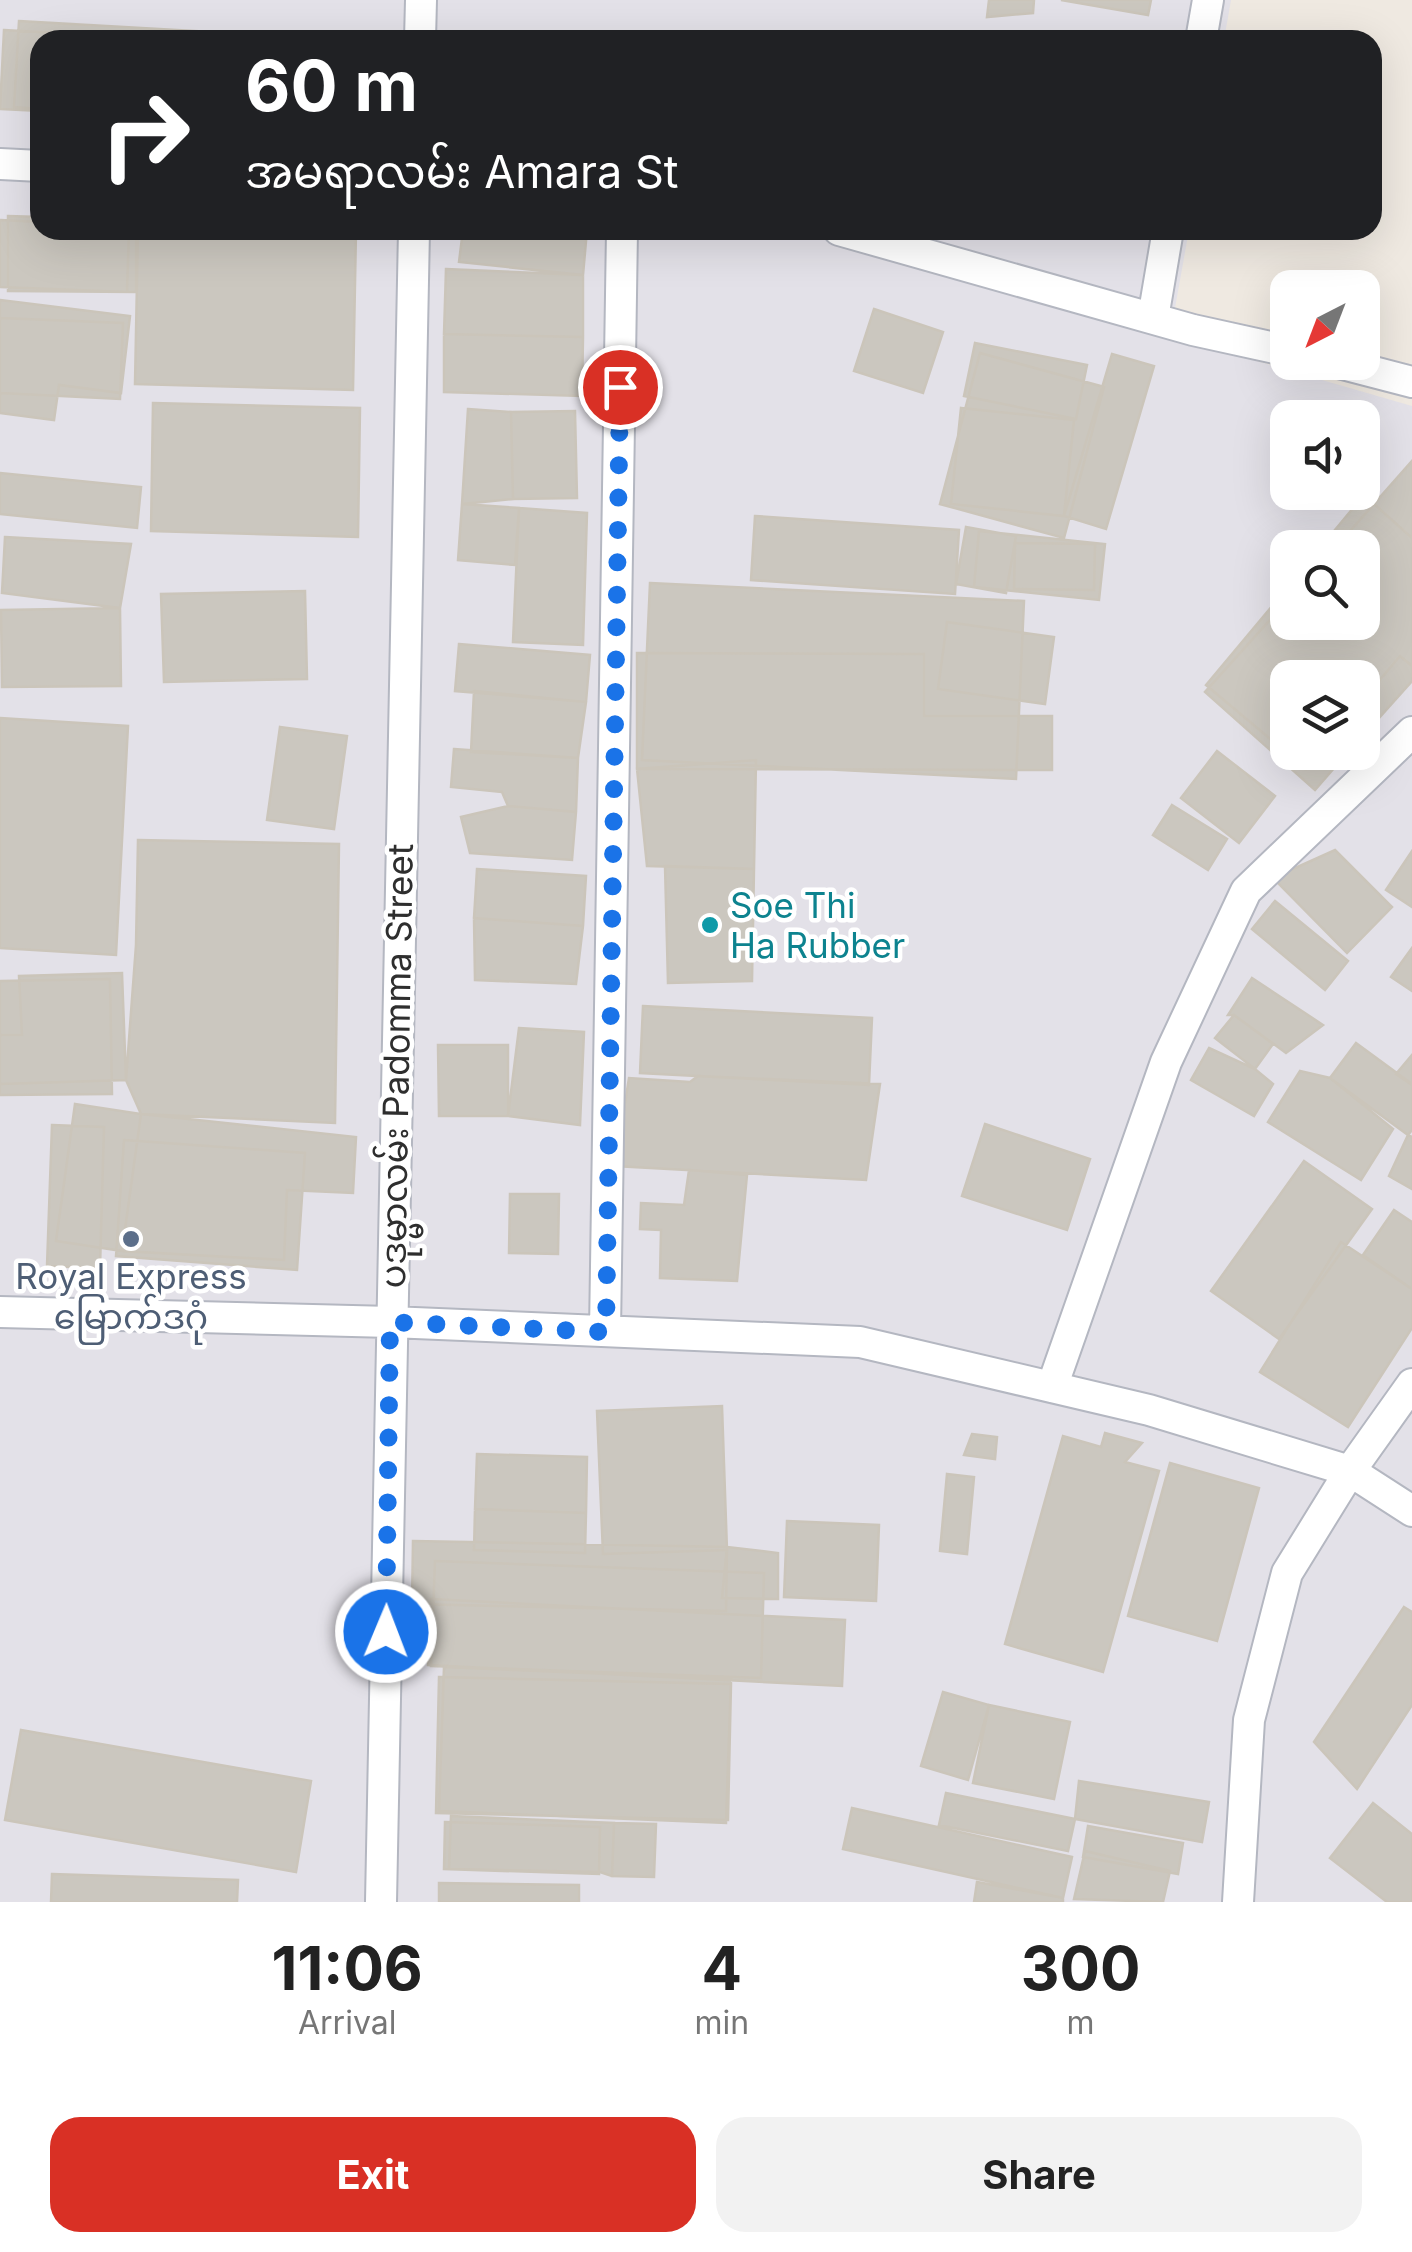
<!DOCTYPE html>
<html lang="en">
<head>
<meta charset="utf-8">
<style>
  :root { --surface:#fff; --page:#f2f2f2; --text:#222; --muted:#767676; --accent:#d93025 }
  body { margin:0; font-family:Inter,"Noto Sans Myanmar",sans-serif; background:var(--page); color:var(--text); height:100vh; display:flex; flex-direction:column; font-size:38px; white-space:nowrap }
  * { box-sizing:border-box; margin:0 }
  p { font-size:32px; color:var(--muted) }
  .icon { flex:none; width:55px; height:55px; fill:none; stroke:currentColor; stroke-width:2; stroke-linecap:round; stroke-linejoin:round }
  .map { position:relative; height:1902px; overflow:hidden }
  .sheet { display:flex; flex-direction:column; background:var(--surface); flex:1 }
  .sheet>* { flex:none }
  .banner { position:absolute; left:30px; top:30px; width:1352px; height:210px; border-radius:30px; box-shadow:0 10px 40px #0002; background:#202124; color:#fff; overflow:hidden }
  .needle { width:65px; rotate:222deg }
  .buttons { position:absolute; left:1270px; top:270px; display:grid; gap:20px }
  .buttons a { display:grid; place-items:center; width:110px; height:110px; border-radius:20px; background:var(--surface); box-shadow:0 10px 40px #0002; font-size:50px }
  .pin { position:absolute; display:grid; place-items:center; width:85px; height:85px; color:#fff; margin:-42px; border:5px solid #fff; border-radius:50%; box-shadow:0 2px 10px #0007 }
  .me { position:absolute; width:110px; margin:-55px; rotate:1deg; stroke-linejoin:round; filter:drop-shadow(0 0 8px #0008) }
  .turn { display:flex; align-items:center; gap:35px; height:210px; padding:0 50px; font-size:45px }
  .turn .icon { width:130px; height:130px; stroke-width:2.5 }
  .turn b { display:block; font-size:70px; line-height:85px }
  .eta { display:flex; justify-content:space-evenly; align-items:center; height:170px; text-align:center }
  .eta b { font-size:60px; font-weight:700; line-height:70px }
  .primary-button { display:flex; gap:20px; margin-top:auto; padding:20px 50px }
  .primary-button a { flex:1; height:115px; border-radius:30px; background:var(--accent); color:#fff; font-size:40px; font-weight:700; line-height:115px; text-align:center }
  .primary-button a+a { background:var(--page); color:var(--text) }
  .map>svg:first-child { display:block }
  .industrial { fill:#e3e1e8; fill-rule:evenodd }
  .building { fill:#cbc7bf; stroke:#cbc5ba; stroke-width:2.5 }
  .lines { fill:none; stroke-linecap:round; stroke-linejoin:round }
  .street-casing { stroke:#b4b7c1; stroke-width:34 }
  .street { stroke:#fff; stroke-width:30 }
  .route { stroke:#1a73e8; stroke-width:18; stroke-dasharray:0 32.4 }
  .culture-dot { fill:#0f9aa8; stroke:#fff; stroke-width:4 }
  .service-dot { fill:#5c6f8a; stroke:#fff; stroke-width:4 }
  .labels { text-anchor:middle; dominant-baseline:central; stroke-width:9; stroke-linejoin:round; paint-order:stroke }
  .culture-label { font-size:35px; fill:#0d838f; stroke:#fff; text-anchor:start }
  .street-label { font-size:35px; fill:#2e2e2e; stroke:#fff }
  .service-label { font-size:35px; fill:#4e5e75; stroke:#fff }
</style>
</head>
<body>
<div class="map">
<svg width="1412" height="1902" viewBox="0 0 1412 1902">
  <rect width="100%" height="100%" fill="#efe9e1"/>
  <path class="industrial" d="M0,0H1231L1224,40H40V230H1189L1170,336L1412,406V1902H0ZM1288,418H1362V492H1288ZM1288,548H1362V622H1288ZM1288,678H1362V752H1288Z"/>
  <path class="building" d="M989,0H1034L1033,13L987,17Z
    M1061,0H1151L1148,15Z
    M19,21L319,38V40H40V109L14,107Z
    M4,30L180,40H40V111L0,109Z
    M8,216L40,217V230H136V292L8,291Z
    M0,220L40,222V230H129L127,292L0,287Z
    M138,230L356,231L353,390L135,384Z
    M463,230H587L583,275L459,262Z
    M446,269L583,275V337L444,334Z
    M0,300L130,316L121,393L59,385L54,420L0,413Z
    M874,309L943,332L923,393L854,371Z
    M0,318L123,323L120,399L0,393Z
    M444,334L583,337L582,396L444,392Z
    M975,343L1087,365L1076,419L964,396Z
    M980,353L1104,387L1064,538L940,504Z
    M1112,354L1154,366L1106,529L1064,516Z
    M153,403L360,408L358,537L151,531Z
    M961,408L1074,420L1064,516L951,504Z
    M468,409L511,412L513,499L462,504Z
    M575,411L577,498L513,499L511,412Z
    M1412,461V681L1362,737V678H1288V752H1348L1315,790L1205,692L1288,600V622H1362V548H1335Z
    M0,473L141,487L137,528L0,514Z
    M1364,495L1412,538V666L1400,656L1362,701V678H1288V752H1320L1306,769L1206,685L1288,587V622H1362V548H1320Z
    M462,504L519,508L515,565L458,560Z
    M519,508L587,513L583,645L513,642Z
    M755,516L959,530L955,594L751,580Z
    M966,527L1016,536L1006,593L956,584Z
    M979,531L1105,544L1099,600L974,587Z
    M5,537L131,544L120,608L2,593Z
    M1015,543L1095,544L1094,590L1014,589Z
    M650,583L1024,601L1016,779L642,760Z
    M305,591L307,679L164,682L161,594Z
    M120,608L121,686L2,687L1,610Z
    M947,622L1054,637L1045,704L938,689Z
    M459,644L590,655L586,702L455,691Z
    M637,653L924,654V716H1052V770L637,769Z
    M474,691L586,702L578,758L471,752Z
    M0,718L128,726L116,955L0,948Z
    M280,727L347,736L334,829L267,820Z
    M454,749L578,758L576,812L508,806L502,792L451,787Z
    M1217,751L1275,796L1239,843L1181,798Z
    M756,760L754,869L647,866L637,769Z
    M1172,805L1227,839L1208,870L1153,835Z
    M508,806L576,812L572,860L470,853L461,817Z
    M138,840L339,844L335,1123L141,1114L126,1080L136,945Z
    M1335,850L1392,907L1347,953L1273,878Z
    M1412,851V907L1386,890Z
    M665,866L754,869L752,981L668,983Z
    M477,869L586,876L583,926L474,918Z
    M1275,901L1348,961L1325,990L1252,929Z
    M474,918L583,926L576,984L475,980Z
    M1412,948V991L1391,977Z
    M122,973L126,1080L0,1084V1035H22L19,976Z
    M1252,978L1323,1025L1286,1053L1234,1015H1228Z
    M110,979L112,1094L0,1095V981Z
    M643,1006L872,1018L869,1085L640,1073Z
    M1234,1015L1273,1044L1255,1069L1215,1038Z
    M519,1028L584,1032L580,1125L508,1116Z
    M1356,1043L1412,1084V1130L1408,1135L1330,1078Z
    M438,1045H508V1116H439Z
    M1209,1048L1255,1069L1273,1084L1254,1116L1191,1080Z
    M1412,1055V1085L1396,1074Z
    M1300,1071L1330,1078L1393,1129L1361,1180L1268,1122Z
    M698,1076L880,1084L866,1180L615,1166L629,1078L690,1082Z
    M75,1104L141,1114L122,1251L56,1241Z
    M141,1114L356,1137L353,1193L287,1190L284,1260L122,1251Z
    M985,1124L1090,1159L1067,1230L962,1196Z
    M52,1125L104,1127L100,1268L47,1266Z
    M1408,1135L1412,1137V1189L1389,1176Z
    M124,1140L305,1153L297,1270L116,1256Z
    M1304,1161L1372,1209L1279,1339L1211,1291Z
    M689,1170L747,1175L737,1281L660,1278L661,1230L640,1229L641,1203L684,1205Z
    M510,1194H559L558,1254L509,1253Z
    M1394,1210L1412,1222V1289L1363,1255Z
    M1341,1242L1412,1289V1328L1348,1427L1260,1372Z
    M722,1406L727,1550L603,1554L597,1411Z
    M1105,1433L1142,1443L1125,1462L1159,1471L1103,1672L1005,1644L1063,1436L1101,1447Z
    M972,1434L997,1437L995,1459L964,1455Z
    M477,1454L587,1457L586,1513L475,1509Z
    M1170,1463L1259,1488L1217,1641L1128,1616Z
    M947,1474L974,1477L967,1554L940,1551Z
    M475,1509L586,1513L585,1553L474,1550Z
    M787,1521L879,1525L876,1601L784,1597Z
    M413,1541L727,1547L726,1611L412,1604Z
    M727,1547L778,1553V1599L722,1598Z
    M435,1561L764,1573L761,1678L431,1666Z
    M431,1599L845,1620L842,1686L428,1665Z
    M1404,1607L1412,1612V1705L1357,1789L1314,1742Z
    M444,1667L731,1679L726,1823L439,1811Z
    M439,1677L731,1684L728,1820L436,1813Z
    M943,1692L989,1705L968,1780L921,1766Z
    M989,1705L1070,1722L1054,1799L973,1783Z
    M21,1730L311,1781L296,1872L5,1820Z
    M1079,1781L1209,1802L1202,1842L1075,1819Z
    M946,1793L1075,1819L1068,1851L939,1825Z
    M1373,1803L1412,1834V1902H1387L1330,1858Z
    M852,1808L1072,1857L1063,1898L843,1849Z
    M451,1816L614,1823L612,1876L600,1872L449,1869Z
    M445,1822L600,1827L599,1874L444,1869Z
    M614,1823L656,1824L654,1877L612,1876Z
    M1088,1826L1183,1843L1178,1874L1083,1857Z
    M1085,1851L1170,1871L1163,1902L1074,1899Z
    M52,1874L238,1880L237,1902H51Z
    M977,1882L1063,1898V1902H974Z
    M439,1883L579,1885V1902H439Z"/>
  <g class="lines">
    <defs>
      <path id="street" d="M420,40L421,0
        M1201,40L1208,0
        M0,164L40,166
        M839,230L1193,330L1288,351
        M1153,318L1168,230
        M1335,362L1412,382
        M0,1312L391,1322L860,1342L1149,1410L1350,1471L1412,1511
        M605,1331L622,230
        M1052,1387L1166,1062L1246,891L1412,732
        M381,1902L414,230
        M1238,1902L1249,1720L1287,1573L1350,1471L1412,1384"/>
    </defs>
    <use href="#street" class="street-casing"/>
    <use href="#street" class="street"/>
  </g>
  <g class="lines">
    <path class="route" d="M386,1632L390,1322L606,1332L620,387"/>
  </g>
  <circle class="culture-dot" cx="710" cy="925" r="10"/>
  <circle class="service-dot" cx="131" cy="1239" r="10"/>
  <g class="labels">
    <g class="culture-label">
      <text x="730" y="905">Soe Thi<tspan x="730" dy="40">Ha Rubber</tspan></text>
    </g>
    <g class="street-label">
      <text transform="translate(396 1066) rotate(-89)">ပဒုမ္မာလမ်း Padomma Street</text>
    </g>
    <g class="service-label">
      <text x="131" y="1276">Royal Express<tspan x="131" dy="40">မြောက်ဒဂုံ</tspan></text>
    </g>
  </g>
</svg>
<div class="buttons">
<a><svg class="needle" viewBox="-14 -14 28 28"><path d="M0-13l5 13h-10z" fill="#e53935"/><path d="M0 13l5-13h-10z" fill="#767676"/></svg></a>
<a><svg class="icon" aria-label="sound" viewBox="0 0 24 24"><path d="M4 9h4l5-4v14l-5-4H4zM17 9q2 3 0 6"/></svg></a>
<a><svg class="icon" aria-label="search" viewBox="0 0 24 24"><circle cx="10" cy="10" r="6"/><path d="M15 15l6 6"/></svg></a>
<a><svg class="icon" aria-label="layers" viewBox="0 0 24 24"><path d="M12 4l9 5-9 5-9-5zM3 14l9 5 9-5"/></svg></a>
</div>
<div class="pin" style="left:620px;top:387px;background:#d93025"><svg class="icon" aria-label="arrive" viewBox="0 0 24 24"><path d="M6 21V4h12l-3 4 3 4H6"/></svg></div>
<svg class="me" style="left:386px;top:1632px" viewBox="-20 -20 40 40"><circle r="17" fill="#1a73e8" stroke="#fff" stroke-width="3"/><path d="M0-11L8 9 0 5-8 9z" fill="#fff"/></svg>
<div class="banner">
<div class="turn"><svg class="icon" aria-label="right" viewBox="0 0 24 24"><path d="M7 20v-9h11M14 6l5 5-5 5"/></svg><div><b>60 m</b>အမရာလမ်း Amara St</div></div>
</div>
</div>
<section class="sheet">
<div class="eta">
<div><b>11:06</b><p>Arrival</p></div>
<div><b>4</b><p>min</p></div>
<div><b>300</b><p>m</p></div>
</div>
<div class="primary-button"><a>Exit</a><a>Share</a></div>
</section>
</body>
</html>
